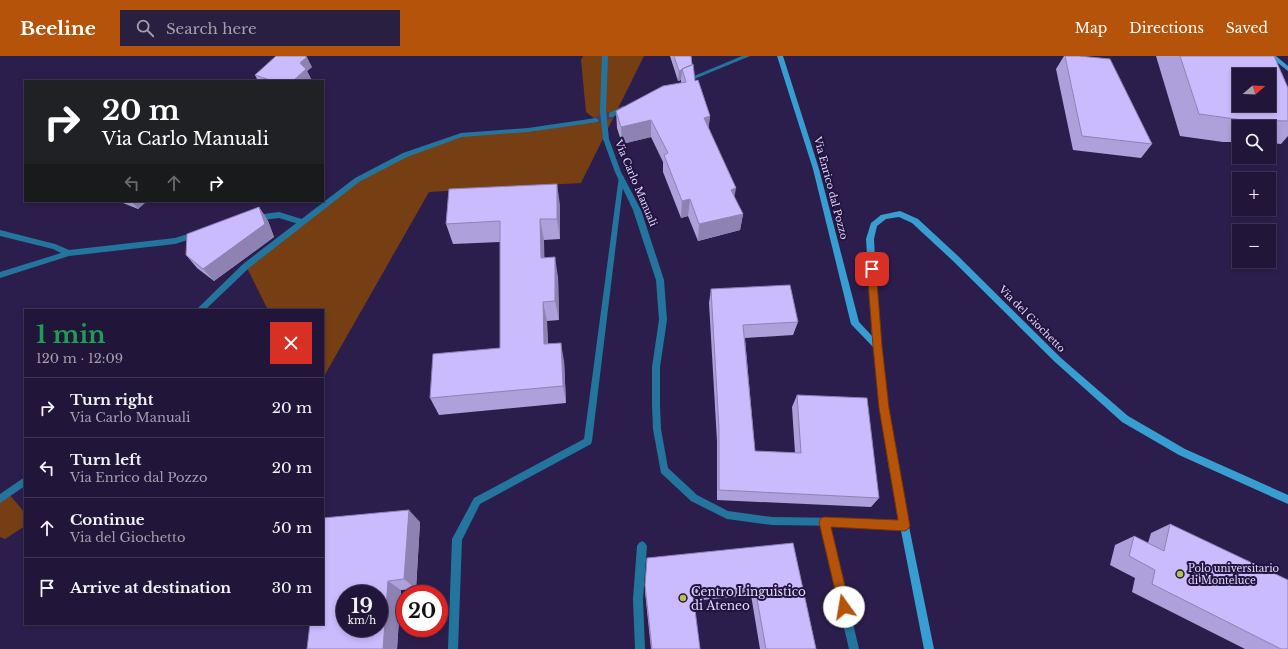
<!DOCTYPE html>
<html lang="en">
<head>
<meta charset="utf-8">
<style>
  :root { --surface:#211639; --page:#291f41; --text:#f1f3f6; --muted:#a29fae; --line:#3e3553; --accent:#b45309 }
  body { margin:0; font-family:"Libre Baskerville",serif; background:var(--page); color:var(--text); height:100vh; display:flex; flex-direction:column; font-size:15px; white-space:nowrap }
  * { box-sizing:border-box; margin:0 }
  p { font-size:13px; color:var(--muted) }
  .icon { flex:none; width:22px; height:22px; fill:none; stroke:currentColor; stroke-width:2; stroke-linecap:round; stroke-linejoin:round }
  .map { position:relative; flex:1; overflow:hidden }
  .drawer { position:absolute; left:24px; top:253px; width:300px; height:316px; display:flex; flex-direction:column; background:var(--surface); border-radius:0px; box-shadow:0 2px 6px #0003,0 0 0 1px var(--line) }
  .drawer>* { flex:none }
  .hud { position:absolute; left:24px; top:24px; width:300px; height:122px; border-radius:0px; box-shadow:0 2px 6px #0003,0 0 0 1px var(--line); background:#202124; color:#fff; overflow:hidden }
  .needle { width:26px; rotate:71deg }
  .controls { position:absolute; left:1232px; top:12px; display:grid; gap:8px }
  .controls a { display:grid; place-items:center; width:44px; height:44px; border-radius:0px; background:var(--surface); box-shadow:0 2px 6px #0003,0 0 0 1px var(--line); font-size:20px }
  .speed { position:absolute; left:336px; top:529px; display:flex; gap:8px; font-size:20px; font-weight:700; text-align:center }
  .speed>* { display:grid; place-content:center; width:52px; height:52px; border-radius:50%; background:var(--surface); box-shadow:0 2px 6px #0003,0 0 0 1px var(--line); line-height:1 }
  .speed small { font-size:10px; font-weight:400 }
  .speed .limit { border:6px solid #d22; background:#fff; color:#111 }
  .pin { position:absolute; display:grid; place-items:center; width:34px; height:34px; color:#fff; margin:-17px; border-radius:8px; box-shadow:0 2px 6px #0006 }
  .me { position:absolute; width:44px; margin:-22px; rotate:347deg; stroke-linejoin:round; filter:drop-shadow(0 0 3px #0008) }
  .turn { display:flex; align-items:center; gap:14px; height:84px; padding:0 12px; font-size:18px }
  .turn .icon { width:52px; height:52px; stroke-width:2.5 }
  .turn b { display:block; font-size:28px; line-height:34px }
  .lanes { display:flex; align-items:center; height:38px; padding:0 12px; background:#0003; justify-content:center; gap:20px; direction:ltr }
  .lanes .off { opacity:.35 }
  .round { display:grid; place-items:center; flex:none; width:42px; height:42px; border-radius:0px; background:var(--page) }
  .summary { display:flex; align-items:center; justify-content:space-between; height:68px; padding:0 12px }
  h1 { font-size:24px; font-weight:800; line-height:30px; color:#1e9e55 }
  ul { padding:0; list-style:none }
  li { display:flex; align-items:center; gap:12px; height:60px; padding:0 12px; border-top:1px solid var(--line) }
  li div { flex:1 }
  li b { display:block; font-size:15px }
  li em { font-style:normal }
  header { display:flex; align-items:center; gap:24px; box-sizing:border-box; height:56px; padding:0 20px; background:var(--accent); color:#fff }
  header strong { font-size:19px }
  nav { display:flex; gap:22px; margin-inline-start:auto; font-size:14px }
  .search { width:280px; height:36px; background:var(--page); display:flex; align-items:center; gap:10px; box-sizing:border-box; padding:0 14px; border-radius:0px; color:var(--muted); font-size:15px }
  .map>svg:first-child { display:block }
  .green { fill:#753f13 }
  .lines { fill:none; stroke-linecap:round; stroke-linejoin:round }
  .street-tunnel { stroke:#473a66; stroke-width:7; stroke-dasharray:7 3.5; stroke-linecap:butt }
  .lane { fill:#23759d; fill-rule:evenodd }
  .street { fill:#23759d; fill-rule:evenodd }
  .secondary { fill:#389ed1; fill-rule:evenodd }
  .wall { fill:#aea0da }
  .shaded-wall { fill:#8d82b2 }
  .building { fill:#cabafe; stroke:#8d82b2; fill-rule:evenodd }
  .route { fill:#b45309; stroke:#753606 }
  .poi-dot { fill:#b5c249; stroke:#231341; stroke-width:1.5 }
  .labels { text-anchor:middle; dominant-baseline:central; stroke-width:4; stroke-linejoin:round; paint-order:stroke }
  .street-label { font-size:10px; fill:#e0daf8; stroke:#231341 }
  .poi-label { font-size:10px; fill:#e0daf8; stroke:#231341; text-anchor:start }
  .near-poi-label { font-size:12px; fill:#e0daf8; stroke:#231341; text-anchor:start }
</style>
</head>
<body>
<header>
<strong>Beeline</strong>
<div class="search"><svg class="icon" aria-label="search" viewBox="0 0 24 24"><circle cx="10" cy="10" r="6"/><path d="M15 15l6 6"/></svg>Search here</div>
<nav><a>Map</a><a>Directions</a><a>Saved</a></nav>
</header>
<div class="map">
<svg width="1288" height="593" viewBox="0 0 1288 593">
  <rect width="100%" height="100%" fill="#2c1e4c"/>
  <path class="green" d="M583,0H644L581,127L429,136L323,322V254H268L246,210L357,124L405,99L461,79L528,74L595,63L586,56L581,4Z
    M9,438L25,457V470L5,483L0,481V443Z"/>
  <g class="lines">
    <path class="street-tunnel" d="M596,64L611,59"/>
    <path class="lane" d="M619,120H623L624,122L592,385L591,388L480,448L462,484L458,593H448L452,483L474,442L584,383Z
      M279,156L305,164L306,166L302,169L279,162L256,165L252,162L256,159Z
      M0,174L55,188L69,194L175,182L197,175L201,178L200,180L175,188L69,200L0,222V216L61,197L53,193L0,180Z
      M824,462L827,463L829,466L859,593H849L819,466L821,463Z
      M642,485L645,487L647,490L643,543L645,593H635L633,543L637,490L639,487Z"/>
    <path class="street" d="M602,0H608L606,55L609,83L621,116L641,154L664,224L667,264L660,311V349L661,373L668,412L697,439L728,455L772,461L847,462L905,465L908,467L910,470L908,473L905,475L847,470L772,469L727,463L691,445L661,417L653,373L652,349V311L659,264L656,224L633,154L615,116L603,83L600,55Z
      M742,0H750L687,26H683L682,25Z
      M623,50H627L628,52L613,61H609V57Z
      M596,62L599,64L598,66L528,76L462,81L407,101L359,126L249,212L205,254H196L243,208L355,122L403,97L461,77L528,72Z
      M25,421V430L0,447V438Z"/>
    <path class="secondary" d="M777,0H783L819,113L859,266L872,280L866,183L871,167L881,159L900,155L918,163L958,200L1061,302L1128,360L1185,393L1288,439V448L1179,399L1122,366L1055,306L952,204L912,167L899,161L886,163L877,170L874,183C877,239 880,296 888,352C900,433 918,513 934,593H924L889,413L880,352L873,291L851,268L813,113Z
      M1269,0H1276L1288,10V15Z"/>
  </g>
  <path class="wall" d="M670,0H691L692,9L695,25L710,60L708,73L734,141L743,158L740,174L698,185L688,160L681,162L663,116V106L651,81L622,88L617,72L616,55L681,27V24L678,25Z
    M1064,0H1079L1152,88L1141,102L1073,94L1056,13Z
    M1156,0H1274L1288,32V80L1281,88L1269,87V71H1239V86H1223L1180,80Z
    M312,11L307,15L311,23L309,25H258L255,19Z
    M118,145H147L138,153Z
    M560,149V183L544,184V202L558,221L559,264L547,265L548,288L564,305L566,347L439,359L430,342L500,292V186L453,188L446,168Z
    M259,151L268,165L274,181L214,225L197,212L186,199Z
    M711,233L798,266L793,279L745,282L755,395L795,397L792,351L797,339L879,442L871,451L717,444V385L709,247Z
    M420,466L416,533L401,534L397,593H307Z
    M1170,468L1288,593H1245L1132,536L1135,522L1110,509L1115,489L1134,480L1148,487L1151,477Z
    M793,487L816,593H760L751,539L693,545L700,593H651L645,536V529Z"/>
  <path class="shaded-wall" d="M307,1L312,11L307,15L311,23L309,25H293L300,7Z
    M682,14L681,24L678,25L679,15Z
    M710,60L708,78L704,62Z
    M651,64V81L622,88L621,71Z
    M557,128L560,149V183L557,163Z
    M736,132L733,149L731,134Z
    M690,143L688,160L681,162L682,145Z
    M131,145H147L138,153Z
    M259,151L268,165L274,181L214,225L203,213Z
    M743,158L740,174L698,185L699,168Z
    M540,163L544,184L545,222L541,202Z
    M555,201L558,221L559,264L555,245Z
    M543,246L547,265L548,306L544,288Z
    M561,287L564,305L566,347L563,330Z
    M409,454L420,466L416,533L404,523Z
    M388,525L401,534L397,593H383Z"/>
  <path class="building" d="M276,0H305L307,1L300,7L306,13L293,25H273L255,19Z
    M674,0H691L692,9L682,13V14L679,15Z
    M1065,0H1079L1110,3L1152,88L1082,80Z
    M1180,0H1274L1288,32V65L1243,64L1199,58ZM1239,19H1269V49H1239Z
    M693,8L695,25L698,24L710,60L704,62L736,132L731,134L743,158L699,168L690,143L682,145L664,99L668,97L651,64L621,71L616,55L663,30L686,26L682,13Z
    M557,128V163H540L541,202L555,201V245L543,246L544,288L561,287L563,330L430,342L433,298L500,292V165L446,168L449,133Z
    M259,151L265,168L203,213L186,199L187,178Z
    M790,229L798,266L743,269L755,395L801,397L797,339L867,342L879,442L719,434V373L711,233Z
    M409,454L404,523L388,525L383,593H307L310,568H323V462ZM345,538H379V572H345Z
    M1170,468L1288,524V593H1281L1152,528L1155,514L1129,500L1134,480L1164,495Z
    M793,487L816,593H766L755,532L693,538L700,593H652L645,529L647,502Z"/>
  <path class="route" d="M872,210L876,213L882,290L889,352L910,470L908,473L905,475L831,471L850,551L848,555L844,556L840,555L839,551L819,466L821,462L824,461L898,464L879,352L873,290L867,213Z"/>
  <g class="poi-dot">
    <circle cx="1180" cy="518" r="4"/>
    <circle cx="683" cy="542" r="4"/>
  </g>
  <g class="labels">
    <g class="street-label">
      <text transform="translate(636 127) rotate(67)">Via Carlo Manuali</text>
      <text transform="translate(831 132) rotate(75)">Via Enrico dal Pozzo</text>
      <text transform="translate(1032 263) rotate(45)">Via del Giochetto</text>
    </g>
    <g class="poi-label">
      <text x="1188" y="512">Polo universitario<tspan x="1188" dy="12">di Monteluce</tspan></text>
    </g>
    <g class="near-poi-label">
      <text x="691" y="535">Centro Linguistico<tspan x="691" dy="14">di Ateneo</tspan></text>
    </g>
  </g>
</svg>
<div class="controls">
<a><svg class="needle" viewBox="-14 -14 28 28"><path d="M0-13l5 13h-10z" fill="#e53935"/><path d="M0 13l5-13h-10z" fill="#a29fae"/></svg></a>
<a><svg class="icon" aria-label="search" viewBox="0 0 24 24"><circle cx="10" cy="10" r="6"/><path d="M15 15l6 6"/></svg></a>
<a>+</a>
<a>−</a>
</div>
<div class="speed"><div>19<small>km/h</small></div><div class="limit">20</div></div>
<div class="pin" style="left:872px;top:213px;background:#d93025"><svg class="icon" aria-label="arrive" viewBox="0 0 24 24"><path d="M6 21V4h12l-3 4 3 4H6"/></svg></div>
<svg class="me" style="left:844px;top:551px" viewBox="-20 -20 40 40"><circle r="19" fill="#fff"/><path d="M0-13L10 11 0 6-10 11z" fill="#b45309"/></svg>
<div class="hud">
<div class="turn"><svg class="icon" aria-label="right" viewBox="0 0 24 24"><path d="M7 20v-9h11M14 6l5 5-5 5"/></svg><div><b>20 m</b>Via Carlo Manuali</div></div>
<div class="lanes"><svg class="icon off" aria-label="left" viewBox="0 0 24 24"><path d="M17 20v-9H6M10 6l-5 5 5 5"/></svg><svg class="icon off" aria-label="ahead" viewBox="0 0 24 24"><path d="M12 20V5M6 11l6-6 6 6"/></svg><svg class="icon" aria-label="right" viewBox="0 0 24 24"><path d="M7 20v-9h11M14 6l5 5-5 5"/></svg></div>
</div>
<section class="drawer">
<div class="summary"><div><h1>1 min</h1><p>120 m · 12:09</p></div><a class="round" style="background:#d93025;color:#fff"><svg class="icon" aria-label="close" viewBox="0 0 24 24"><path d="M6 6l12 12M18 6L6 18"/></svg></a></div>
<ul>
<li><svg class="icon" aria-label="right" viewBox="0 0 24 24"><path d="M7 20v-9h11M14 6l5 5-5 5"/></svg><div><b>Turn right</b><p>Via Carlo Manuali</p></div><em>20 m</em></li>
<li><svg class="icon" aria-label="left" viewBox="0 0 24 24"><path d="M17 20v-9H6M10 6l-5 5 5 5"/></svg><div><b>Turn left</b><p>Via Enrico dal Pozzo</p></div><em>20 m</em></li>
<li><svg class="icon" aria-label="ahead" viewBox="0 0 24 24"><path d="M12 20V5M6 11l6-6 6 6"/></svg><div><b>Continue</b><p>Via del Giochetto</p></div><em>50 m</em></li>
<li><svg class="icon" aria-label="arrive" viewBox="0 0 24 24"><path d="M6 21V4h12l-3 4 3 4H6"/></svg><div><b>Arrive at destination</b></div><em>30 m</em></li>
</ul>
</section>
</div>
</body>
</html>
